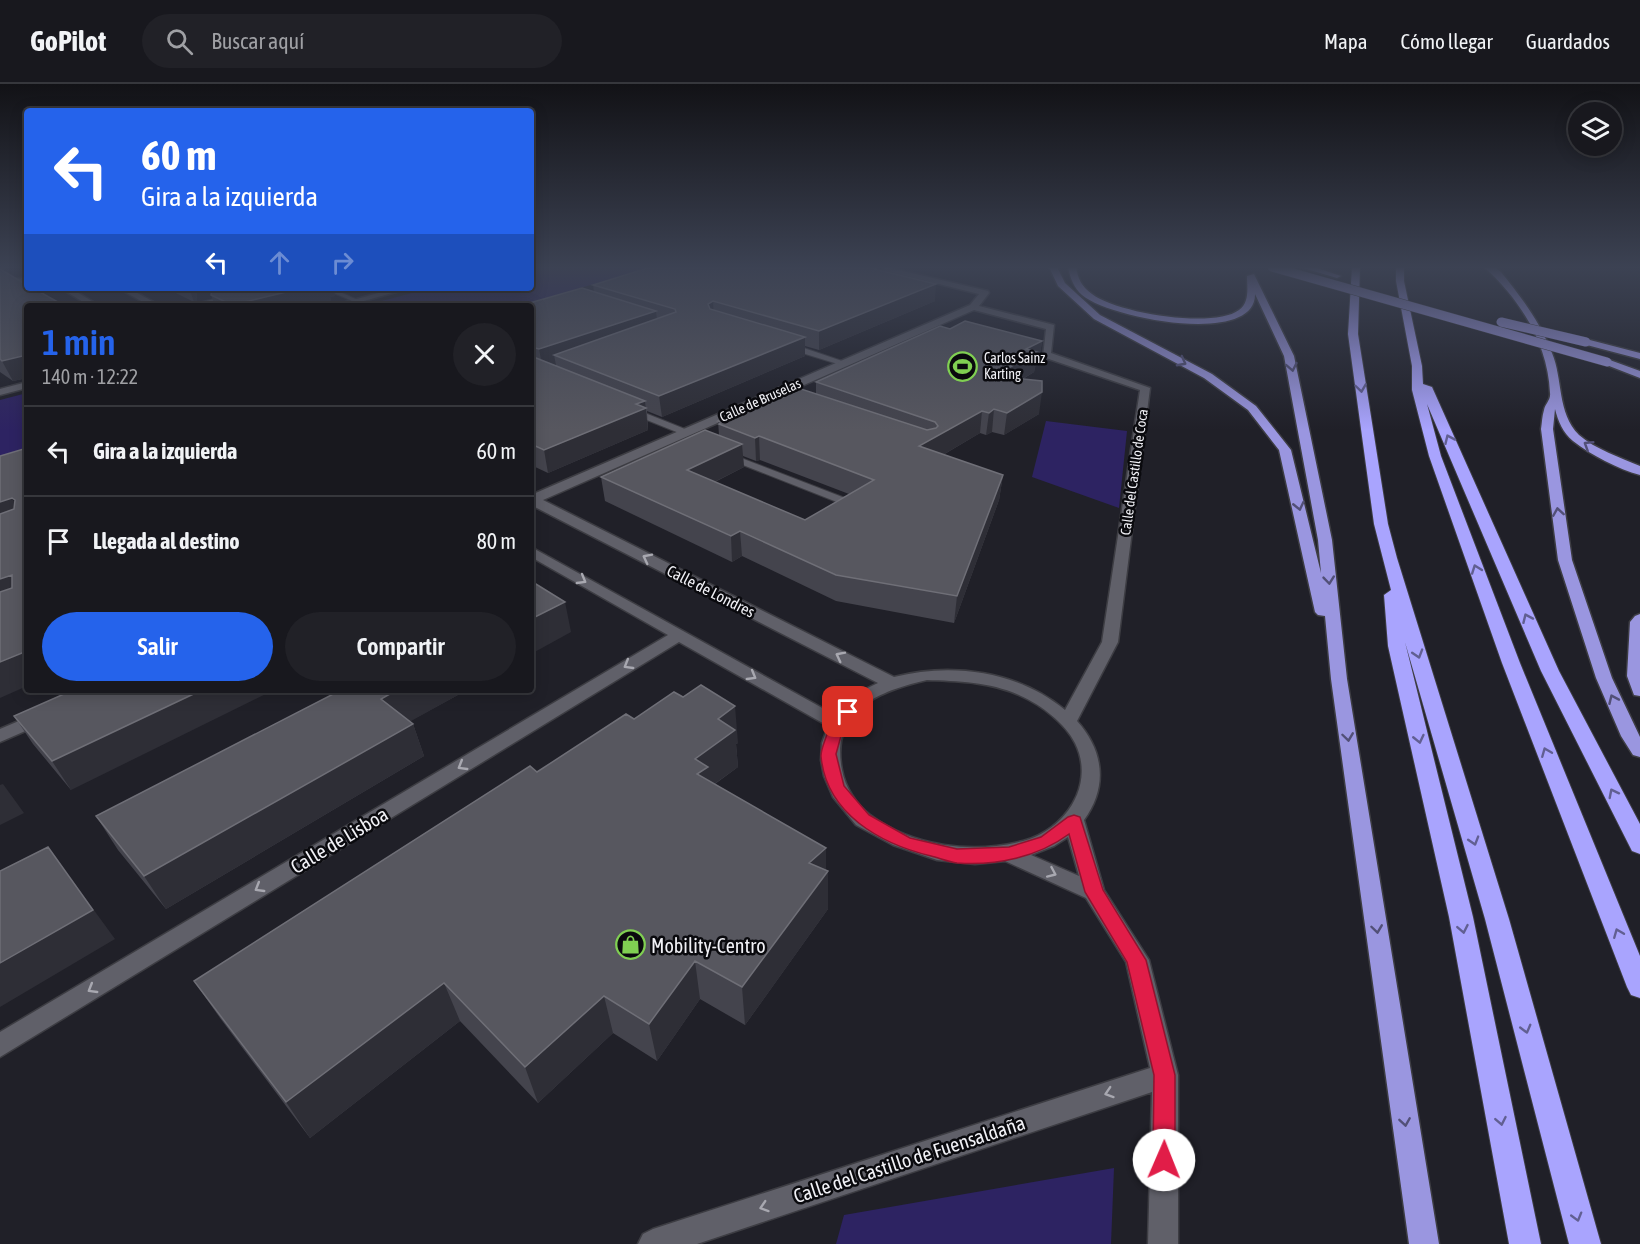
<!DOCTYPE html>
<html lang="es">
<head>
<meta charset="utf-8">
<style>
  :root { --surface:#18181e; --page:#212127; --text:#f1f3f6; --muted:#9fa0a4; --line:#36373c; --accent:#2563eb }
  body { margin:0; font-family:"Asap Condensed",sans-serif; background:var(--page); color:var(--text); height:100vh; display:flex; flex-direction:column; font-size:22px; white-space:nowrap }
  * { box-sizing:border-box; margin:0 }
  p { font-size:20px; color:var(--muted) }
  .icon { flex:none; width:33px; height:33px; fill:none; stroke:currentColor; stroke-width:2; stroke-linecap:round; stroke-linejoin:round }
  .map { position:relative; flex:1; overflow:hidden }
  .sheet { position:absolute; left:24px; top:219px; width:510px; height:390px; display:flex; flex-direction:column; background:var(--surface); border-radius:6px; box-shadow:0 3px 15px #0003,0 0 0 2px var(--line) }
  .sheet>* { flex:none }
  .banner { position:absolute; left:24px; top:24px; width:510px; height:183px; border-radius:6px; box-shadow:0 3px 15px #0003,0 0 0 2px var(--line); background:#2563eb; color:#fff; overflow:hidden }
  .fabs { position:absolute; left:1568px; top:18px; display:grid; gap:12px }
  .fabs a { display:grid; place-items:center; width:54px; height:54px; border-radius:50%; background:var(--surface); box-shadow:0 3px 15px #0003,0 0 0 2px var(--line); font-size:30px }
  .pin { position:absolute; display:grid; place-items:center; width:51px; height:51px; color:#fff; margin:-26px; border-radius:12px; box-shadow:0 3px 9px #0006 }
  .me { position:absolute; width:66px; margin:-33px; rotate:1deg; stroke-linejoin:round; filter:drop-shadow(0 0 4px #0008) }
  .turn { display:flex; align-items:center; gap:21px; height:126px; padding:0 18px; font-size:27px }
  .turn .icon { width:78px; height:78px; stroke-width:2.5 }
  .turn b { display:block; font-size:42px; line-height:51px }
  .lanes { display:flex; align-items:center; height:57px; padding:0 18px; background:#0003; justify-content:center; gap:30px; direction:ltr }
  .lanes .off { opacity:.35 }
  .round { display:grid; place-items:center; flex:none; width:63px; height:63px; border-radius:32px; background:var(--page) }
  .summary { display:flex; align-items:center; justify-content:space-between; height:102px; padding:0 18px }
  h1 { font-size:36px; font-weight:600; line-height:45px; color:var(--accent) }
  .cta { display:flex; gap:12px; margin-top:auto; padding:12px 18px }
  .cta a { flex:1; height:69px; border-radius:36px; background:var(--accent); color:#fff; font-size:24px; font-weight:600; line-height:69px; text-align:center }
  .cta a+a { background:var(--page); color:var(--text) }
  ul { padding:0; list-style:none }
  li { display:flex; align-items:center; gap:18px; height:90px; padding:0 18px; border-top:2px solid var(--line) }
  li div { flex:1 }
  li b { display:block; font-size:22px }
  li em { font-style:normal }
  header { display:flex; align-items:center; gap:36px; box-sizing:border-box; height:84px; padding:0 30px; background:var(--surface); border-bottom:2px solid var(--line) }
  header strong { font-size:28px }
  nav { display:flex; gap:33px; margin-inline-start:auto; font-size:21px }
  .search { width:420px; height:54px; background:var(--page); display:flex; align-items:center; gap:15px; box-sizing:border-box; padding:0 21px; border-radius:33px; color:var(--muted); font-size:22px }
  .map>svg:first-child { display:block }
  .green { fill:#2d2362 }
  .lines { fill:none; stroke-linecap:round; stroke-linejoin:round }
  .service-casing { stroke:#3d3d43; stroke-width:2 }
  .minor-casing { stroke:#3d3d43; stroke-width:3 }
  .trunk-casing { stroke:#3d3d43; stroke-width:3 }
  .motorway-casing { stroke:#3d3d43; stroke-width:2 }
  .service { fill:#606069; fill-rule:evenodd }
  .minor { fill:#606069; fill-rule:evenodd }
  .trunk { fill:#9a96e0; fill-rule:evenodd }
  .motorway { fill:#a9a4fe; fill-rule:evenodd }
  .trunk-bridge-casing { stroke:#3d3d43; stroke-width:10; stroke-linecap:butt }
  .trunk-bridge { stroke:#9a96e0; stroke-width:9 }
  .wall { fill:#44444d; fill-rule:evenodd }
  .shaded-wall { fill:#2e2e36 }
  .building { fill:#57575f; stroke:#6f6f77; stroke-width:1.5 }
  .oneway { stroke:#525077 }
  .oneway2 { stroke:#615f92 }
  .oneway3 { stroke:#a8a8b0 }
  .route { fill:#e11d48; stroke:#92132f; stroke-width:1.5 }
  .labels { text-anchor:middle; dominant-baseline:central; stroke-width:5; stroke-linejoin:round; paint-order:stroke }
  .far-poi-label { font-size:14px; fill:#f1f1f6; stroke:#0a0a0e; text-anchor:start }
  .far-street-label { font-size:14px; fill:#f1f1f6; stroke:#0a0a0e }
  .street-label { font-size:16px; fill:#f1f1f6; stroke:#0a0a0e }
  .near-street-label { font-size:20px; fill:#f1f1f6; stroke:#0a0a0e }
  .near-poi-label { font-size:20px; fill:#f1f1f6; stroke:#0a0a0e; text-anchor:start }
</style>
</head>
<body>
<header>
<strong>GoPilot</strong>
<div class="search"><svg class="icon" aria-label="search" viewBox="0 0 24 24"><circle cx="10" cy="10" r="6"/><path d="M15 15l6 6"/></svg>Buscar aquí</div>
<nav><a>Mapa</a><a>Cómo llegar</a><a>Guardados</a></nav>
</header>
<div class="map">
<svg width="1640" height="1160" viewBox="0 0 1640 1160">
  <rect width="100%" height="100%" fill="#202028"/>
  <path class="green" d="M531,183H652L519,222H363L431,204H531Z
    M27,309V365L0,373V316Z
    M1046,337L1127,347L1119,424L1032,393Z
    M1114,1084L1111,1160H836L844,1131Z"/>
  <g class="lines">
    <defs>
      <path id="service" d="M137,204H148L129,210L126,208Z
        M322,204H331L360,217L355,218Z
        M230,211L232,214L199,222H186Z
        M786,260H792L848,279L841,281L786,264Z
        M630,323L690,347L692,349L684,351L627,328L626,326Z
        M728,369L845,414L846,416L841,419L837,418L725,374L723,372Z"/>
      <path id="minor" d="M871,183H886L988,207L989,209L979,222L1054,241L1051,269L1150,304L1118,558L1077,637C1104,667 1108,703 1084,736L1104,806L1149,876L1178,991V1160H1148L1152,1008L697,1160H638L643,1150L653,1145L1150,984L1126,878L1086,814L1005,777L975,780L937,776L893,761L856,741L833,713L824,692L821,676L822,659L828,642L679,558L0,973V948L668,551L531,473V463L835,631L853,611L878,599L531,421V411L970,221L979,210ZM974,226L1046,245L1043,273L1140,306L1102,558L1065,626C1018,587 952,578 894,593L543,416ZM927,596C959,597 992,598 1021,612C1041,621 1065,639 1075,659C1096,701 1065,746 1023,757C973,770 913,763 870,731C856,720 845,703 842,686C830,626 879,607 927,596ZM1068,753L1079,792L1031,771L1054,762Z
        M27,193V197L0,202V198Z
        M60,204H70L100,222H90Z
        M118,204H128L161,222H150Z
        M396,204H410L346,222H332Z
        M27,298V304L0,311V305Z
        M40,628L46,630L49,634L46,638L0,658V645Z"/>
      <path id="trunk" d="M1049,183H1057L1065,199L1100,231L1212,290L1256,322L1291,366L1321,489L1318,456L1284,272L1255,210C1256,263 1108,234 1082,211C1074,204 1070,194 1068,183H1076C1078,195 1082,203 1092,210C1116,229 1214,245 1239,226C1250,218 1247,203 1247,192L1254,190L1294,272L1332,456L1347,595L1439,1160H1409L1331,595L1325,532L1318,531L1315,528L1279,366L1248,326L1204,294L1094,235L1058,202Z
        M1300,183H1314L1341,192L1337,194Z
        M1484,183H1494L1501,188C1522,214 1540,238 1552,269C1563,295 1557,329 1579,351C1595,365 1621,374 1640,382V391C1618,385 1591,371 1573,357C1563,349 1558,337 1555,325L1553,345L1572,476L1612,594L1640,653V673L1633,671L1621,652L1596,594L1558,476L1541,345C1542,339 1542,332 1544,326C1545,320 1551,316 1550,309C1548,260 1520,215 1484,183Z
        M1586,255L1640,269V275L1583,260L1581,258Z
        M1607,275L1640,287V294L1604,280L1602,278Z
        M1640,530V612L1634,611L1627,592L1630,538L1635,532Z"/>
      <path id="motorway" d="M1352,183H1360L1358,250L1388,440L1397,474L1509,835L1601,1160H1569L1485,835L1405,558L1473,833L1541,1160H1509L1449,833L1388,562L1384,511L1391,506L1374,440L1348,250Z
        M1396,183H1404V197L1422,282L1423,300L1432,303L1559,587L1640,740V770L1632,767L1541,587L1427,320L1441,372L1520,579L1640,872V914L1631,911L1627,903L1502,579L1429,372L1412,306V282L1396,197Z"/>
    </defs>
    <use href="#service" class="service-casing"/>
    <use href="#minor" class="minor-casing"/>
    <use href="#trunk" class="trunk-casing"/>
    <use href="#motorway" class="motorway-casing"/>
    <use href="#service" class="service"/>
    <use href="#minor" class="minor"/>
    <use href="#trunk" class="trunk"/>
    <use href="#motorway" class="motorway"/>
    <defs>
      <path id="trunk-bridge" d="M1272,183L1607,278
        M1501,238L1586,258"/>
    </defs>
    <use href="#trunk-bridge" class="trunk-bridge-casing"/>
    <use href="#trunk-bridge" class="trunk-bridge"/>
  </g>
  <path class="wall" d="M0,183L6,185L1,186L27,222V294L13,297L0,288Z
    M884,183V187L935,217L819,266L805,262V272L662,333L647,327L648,346L548,389L531,381V222L594,208L593,201Z
    M166,204H196L197,217L194,218Z
    M212,204H333L335,212L330,213L331,217L309,222H215L211,211Z
    M337,204H367L347,209Z
    M950,245L1042,257L1039,277L1036,279L1034,288L1023,295L1039,330L1004,351L992,348L986,351L980,349L943,371L1003,391L999,416L954,539L836,517L742,472L732,478L605,417L601,393L719,351L718,337L816,310V298ZM743,372L756,377L760,376L849,410L805,436L715,398L744,383Z
    M73,606L71,706L33,660L14,632Z
    M341,606H467L410,637L413,640L424,672L166,825L118,766L96,732Z
    M634,635L738,659L736,660L738,683L715,700L826,764V786L828,787V825L745,941L700,915L657,977L613,949L538,1019L460,937L310,1054L220,934L194,897L537,688Z"/>
  <path class="shaded-wall" d="M878,183H884L883,198L874,185Z
    M936,200L935,217L819,266V247Z
    M189,204H196L197,217L194,218Z
    M303,204H333L335,212L330,213L331,217L309,222H232V221Z
    M346,204H367L347,209Z
    M713,217L714,235L708,220Z
    M656,227L658,246L554,271L556,281L543,286L539,265Z
    M805,253V272L662,333L659,312Z
    M1042,257L1039,277L1036,279L1034,288L991,313L994,292L1026,265Z
    M27,271V294L13,297L2,277Z
    M1042,308L1039,330L1004,351L1007,329Z
    M645,317L648,346L548,389L544,366Z
    M994,325L992,348L986,351L989,329Z
    M982,327L980,349L917,386L919,362Z
    M759,352L760,376L756,377L755,354Z
    M742,360L744,383L690,410L687,386Z
    M1003,391L999,416L954,539L957,512Z
    M12,414L26,439L0,447V418Z
    M740,447L742,472L732,478L731,452Z
    M12,491L27,515L0,527V495Z
    M565,518L571,548L531,570V535Z
    M27,567V602L0,614V578Z
    M202,606H274L71,706L52,677Z
    M397,606H467L393,647L381,615Z
    M735,622L738,659L736,660L738,683L710,703L702,728L695,675L718,635Z
    M413,640L424,672L166,825L144,792Z
    M3,700L24,729L0,741V701Z
    M48,763L115,855L0,923V879Z
    M826,764V790L828,787V825L745,941L742,903L809,779Z
    M695,877L700,915L657,977L649,940Z
    M444,899L460,937L310,1054L286,1018Z
    M604,912L613,949L538,1019L525,983Z"/>
  <path class="building" d="M651,183H878L874,185L936,200L819,247L713,217L708,220L710,225L805,253L659,312L554,271L676,228L675,225L593,201Z
    M0,185L27,201V204H33L65,222H27V271L2,277L0,275Z
    M212,204H303L232,221L211,211Z
    M582,204L656,227L539,265L531,263V222H519Z
    M965,237L1042,257L1026,265L1037,268L994,292L1042,297V308L1007,329L994,325L989,329L982,327L919,362L1003,391L957,512L836,491L740,447L731,452L601,393L705,346L742,360L687,386L805,436L874,396L759,352L755,354L719,340L722,338L718,337L795,303L927,346L936,344L938,342L935,338L816,298L940,242L950,245Z
    M531,272L645,317L636,320L646,324L544,366L531,360Z
    M27,364V567L0,578V508L12,504V491L0,495V430L14,425L15,416L12,414L0,418V372Z
    M531,497L565,518L531,535Z
    M701,601L735,622L718,635L735,646L695,675L708,683L697,690L826,764L809,779L828,787L742,903L695,877L649,940L604,912L525,983L444,899L286,1018L194,897L530,682L537,688L626,630L634,635L674,608L683,613Z
    M73,606H202L52,677L14,632Z
    M341,606H397L381,615L413,640L144,792L96,732Z
    M48,763L93,826L0,879V787Z"/>
  <defs><path id="oneway-chevron" d="M-2-3.5L2.5 0L-2 3.5" fill="none" stroke-width="1.6" stroke-linecap="round" stroke-linejoin="round" transform="scale(1.5)"/></defs>
  <g class="oneway">
    <use href="#oneway-chevron" transform="translate(1182 278) rotate(28)"/>
    <use href="#oneway-chevron" transform="translate(1292 283) rotate(79)"/>
    <use href="#oneway-chevron" transform="translate(1588 361) rotate(-148)"/>
    <use href="#oneway-chevron" transform="translate(1299 422) rotate(77)"/>
    <use href="#oneway-chevron" transform="translate(1558 428) rotate(-99)"/>
    <use href="#oneway-chevron" transform="translate(1329 496) rotate(84)"/>
    <use href="#oneway-chevron" transform="translate(1613 615) rotate(-114)"/>
    <use href="#oneway-chevron" transform="translate(1348 653) rotate(82)"/>
    <use href="#oneway-chevron" transform="translate(1377 845) rotate(82)"/>
    <use href="#oneway-chevron" transform="translate(1405 1038) rotate(81)"/>
  </g>
  <g class="oneway2">
    <use href="#oneway-chevron" transform="translate(1361 304) rotate(82)"/>
    <use href="#oneway-chevron" transform="translate(1449 355) rotate(-114)"/>
    <use href="#oneway-chevron" transform="translate(1476 485) rotate(-110)"/>
    <use href="#oneway-chevron" transform="translate(1527 534) rotate(-114)"/>
    <use href="#oneway-chevron" transform="translate(1418 570) rotate(73)"/>
    <use href="#oneway-chevron" transform="translate(1419 655) rotate(77)"/>
    <use href="#oneway-chevron" transform="translate(1546 668) rotate(-112)"/>
    <use href="#oneway-chevron" transform="translate(1613 709) rotate(-117)"/>
    <use href="#oneway-chevron" transform="translate(1474 757) rotate(73)"/>
    <use href="#oneway-chevron" transform="translate(1463 845) rotate(79)"/>
    <use href="#oneway-chevron" transform="translate(1618 849) rotate(-112)"/>
    <use href="#oneway-chevron" transform="translate(1526 945) rotate(75)"/>
    <use href="#oneway-chevron" transform="translate(1501 1037) rotate(79)"/>
    <use href="#oneway-chevron" transform="translate(1577 1133) rotate(74)"/>
  </g>
  <g class="oneway3">
    <use href="#oneway-chevron" transform="translate(647 474) rotate(-153)"/>
    <use href="#oneway-chevron" transform="translate(582 496) rotate(30)"/>
    <use href="#oneway-chevron" transform="translate(840 572) rotate(-153)"/>
    <use href="#oneway-chevron" transform="translate(628 581) rotate(149)"/>
    <use href="#oneway-chevron" transform="translate(752 592) rotate(30)"/>
    <use href="#oneway-chevron" transform="translate(462 682) rotate(149)"/>
    <use href="#oneway-chevron" transform="translate(1052 789) rotate(24)"/>
    <use href="#oneway-chevron" transform="translate(259 804) rotate(149)"/>
    <use href="#oneway-chevron" transform="translate(92 905) rotate(149)"/>
    <use href="#oneway-chevron" transform="translate(1109 1009) rotate(162)"/>
    <use href="#oneway-chevron" transform="translate(764 1123) rotate(162)"/>
  </g>
  <linearGradient id="sky" x2="0" y2="1"><stop stop-color="#121216"/><stop offset="0.53" stop-color="#3c4253"/><stop offset="1" stop-color="#3c4253" stop-opacity="0"/></linearGradient>
  <rect width="1640" height="346" fill="url(#sky)"/>
  <path class="route" d="M848,623L855,628L844,641L836,670L844,702L869,731L910,754L957,765L1009,763L1041,753L1068,733L1074,731L1080,733L1103,806L1146,876L1175,991V1076L1172,1084L1164,1087L1156,1084L1153,1076L1154,991L1127,878L1085,808L1069,750C1038,773 996,782 957,779C949,778 939,774 931,772C881,760 826,730 821,672C821,665 825,657 827,650C830,639 836,626 848,623Z"/>
  <defs>
    <symbol id="stadium-ring" viewBox="-11 -11 22 22"><circle r="9.5" fill="#0a0a0e" stroke="#80d052" stroke-width="1.5"/><path d="M0-5a6.5 5 0 1 0 0 10a6.5 5 0 1 0 0-10ZM-3.5-1.8h7v3.6h-7Z" fill="#80d052"/></symbol>
    <symbol id="shop-ring" viewBox="-11 -11 22 22"><circle r="9.5" fill="#0a0a0e" stroke="#80d052" stroke-width="1.5"/><path d="M-5-2.5h2.3a2.7 3.5 0 0 1 5.4 0H5L5.5 6h-11ZM-1.5-2.5h3a1.5 2.3 0 0 0-3 0Z" fill="#80d052"/></symbol>
  </defs>
  <g fill-rule="evenodd">
    <use href="#stadium-ring" x="946" y="266" width="33" height="33"/>
    <use href="#shop-ring" x="614" y="844" width="33" height="33"/>
  </g>
  <g class="labels">
    <g class="far-poi-label">
      <text x="984" y="274">Carlos Sainz<tspan x="984" dy="16">Karting</tspan></text>
    </g>
    <g class="far-street-label">
      <text transform="translate(760 316) rotate(-24)">Calle de Bruselas</text>
      <text transform="translate(1134 388) rotate(-82)">Calle del Castillo de Coca</text>
    </g>
    <g class="street-label">
      <text transform="translate(711 507) rotate(27)">Calle de Londres</text>
    </g>
    <g class="near-street-label">
      <text transform="translate(339 756) rotate(-31)">Calle de Lisboa</text>
      <text transform="translate(909 1075) rotate(-18)">Calle del Castillo de Fuensaldaña</text>
    </g>
    <g class="near-poi-label">
      <text x="651" y="861">Mobility-Centro</text>
    </g>
  </g>
</svg>
<div class="fabs">
<a><svg class="icon" aria-label="layers" viewBox="0 0 24 24"><path d="M12 4l9 5-9 5-9-5zM3 14l9 5 9-5"/></svg></a>
</div>
<div class="pin" style="left:848px;top:628px;background:#d93025"><svg class="icon" aria-label="arrive" viewBox="0 0 24 24"><path d="M6 21V4h12l-3 4 3 4H6"/></svg></div>
<svg class="me" style="left:1164px;top:1076px" viewBox="-20 -20 40 40"><circle r="19" fill="#fff"/><path d="M0-13L10 11 0 6-10 11z" fill="#e11d48"/></svg>
<div class="banner">
<div class="turn"><svg class="icon" aria-label="left" viewBox="0 0 24 24"><path d="M17 20v-9H6M10 6l-5 5 5 5"/></svg><div><b>60 m</b>Gira a la izquierda</div></div>
<div class="lanes"><svg class="icon" aria-label="left" viewBox="0 0 24 24"><path d="M17 20v-9H6M10 6l-5 5 5 5"/></svg><svg class="icon off" aria-label="ahead" viewBox="0 0 24 24"><path d="M12 20V5M6 11l6-6 6 6"/></svg><svg class="icon off" aria-label="right" viewBox="0 0 24 24"><path d="M7 20v-9h11M14 6l5 5-5 5"/></svg></div>
</div>
<section class="sheet">
<div class="summary"><div><h1>1 min</h1><p>140 m · 12:22</p></div><a class="round"><svg class="icon" aria-label="close" viewBox="0 0 24 24"><path d="M6 6l12 12M18 6L6 18"/></svg></a></div>
<ul>
<li><svg class="icon" aria-label="left" viewBox="0 0 24 24"><path d="M17 20v-9H6M10 6l-5 5 5 5"/></svg><div><b>Gira a la izquierda</b></div><em>60 m</em></li>
<li><svg class="icon" aria-label="arrive" viewBox="0 0 24 24"><path d="M6 21V4h12l-3 4 3 4H6"/></svg><div><b>Llegada al destino</b></div><em>80 m</em></li>
</ul>
<div class="cta"><a>Salir</a><a>Compartir</a></div>
</section>
</div>
</body>
</html>
